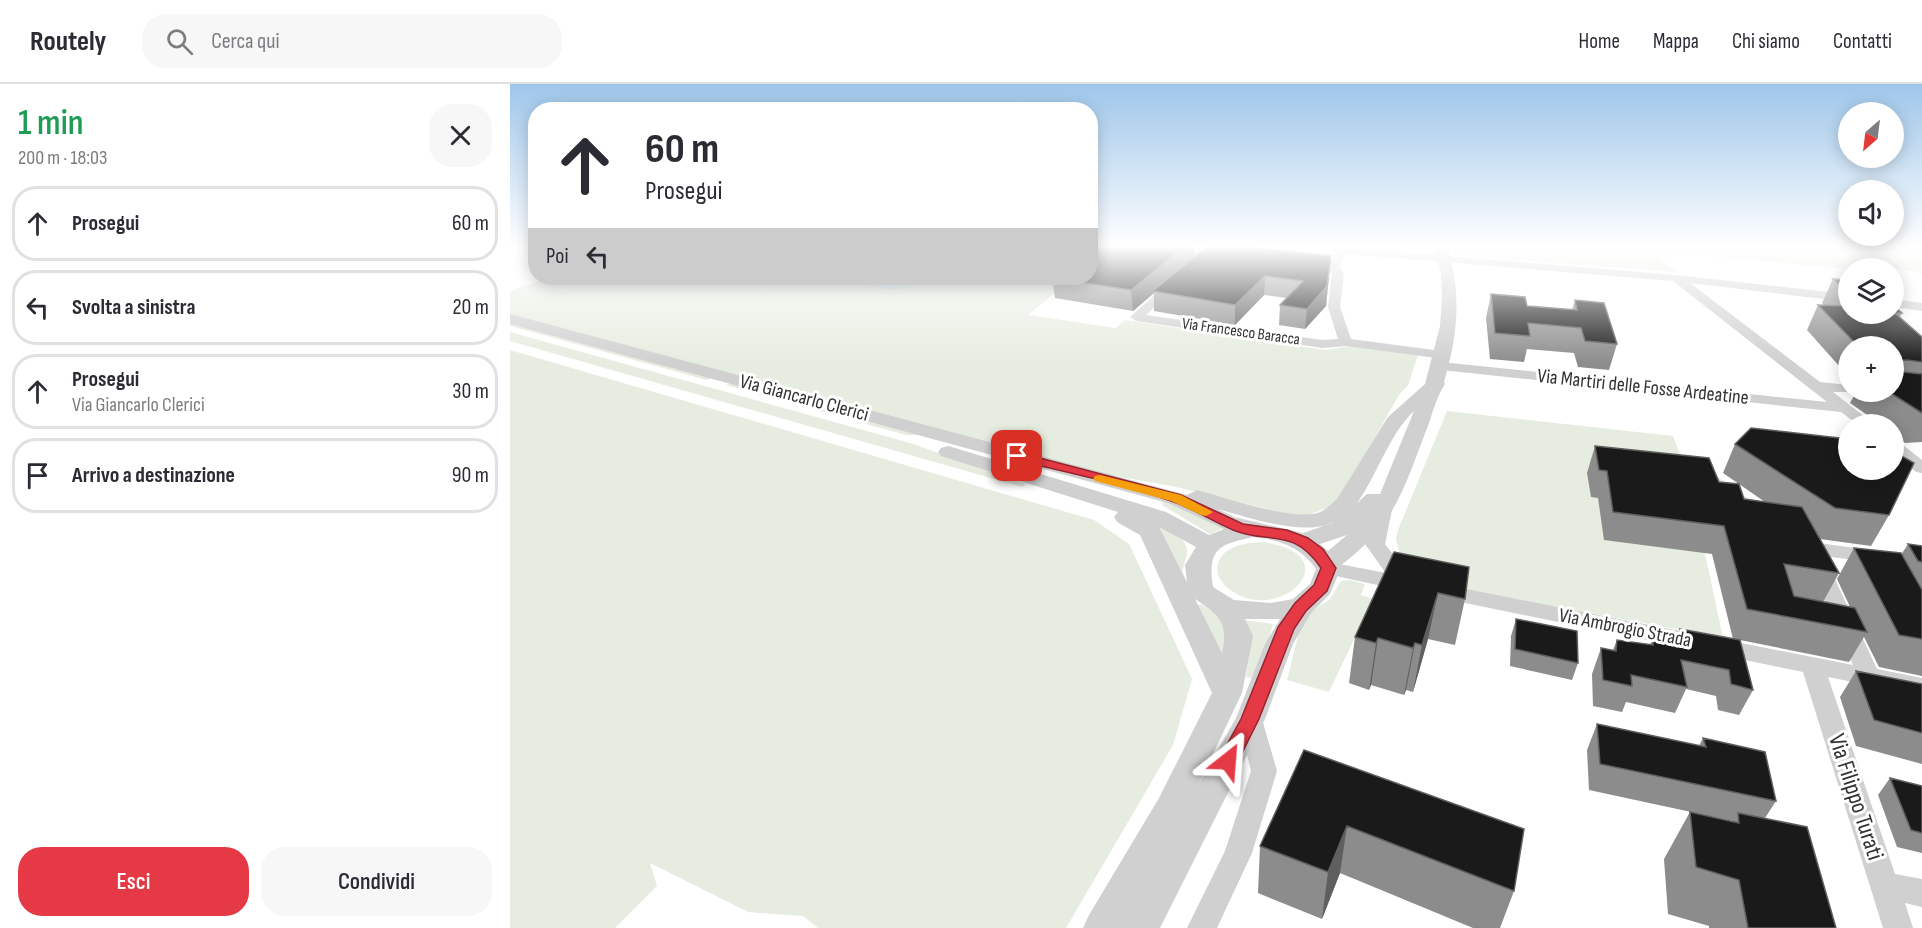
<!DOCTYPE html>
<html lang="it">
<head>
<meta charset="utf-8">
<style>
  :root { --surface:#fff; --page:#f7f7f7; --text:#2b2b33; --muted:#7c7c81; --line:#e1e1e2; --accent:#e63946 }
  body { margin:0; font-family:"Sofia Sans Condensed",sans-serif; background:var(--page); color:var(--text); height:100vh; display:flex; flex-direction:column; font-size:22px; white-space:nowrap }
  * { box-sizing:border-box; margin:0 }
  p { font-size:20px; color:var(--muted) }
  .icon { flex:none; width:33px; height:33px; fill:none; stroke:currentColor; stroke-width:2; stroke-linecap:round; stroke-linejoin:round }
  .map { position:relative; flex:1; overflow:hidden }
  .drawer { display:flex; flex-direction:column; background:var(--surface); width:510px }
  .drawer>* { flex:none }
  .banner { position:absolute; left:18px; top:18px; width:570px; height:183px; border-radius:24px; box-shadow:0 3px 15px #0003; background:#fff; color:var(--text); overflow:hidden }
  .needle { width:39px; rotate:208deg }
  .tools { position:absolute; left:1328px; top:18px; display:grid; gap:12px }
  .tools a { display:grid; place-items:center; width:66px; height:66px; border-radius:50%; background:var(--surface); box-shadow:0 3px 15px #0003; font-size:30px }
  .pin { position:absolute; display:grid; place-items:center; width:51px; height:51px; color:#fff; margin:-26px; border-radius:12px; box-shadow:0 3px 9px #0006 }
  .me { position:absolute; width:66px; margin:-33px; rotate:28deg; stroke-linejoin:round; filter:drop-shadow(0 0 4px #0008) }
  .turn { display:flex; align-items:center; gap:21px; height:126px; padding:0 18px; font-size:27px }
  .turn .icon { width:78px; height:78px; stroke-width:2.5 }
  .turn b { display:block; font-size:42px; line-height:51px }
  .then { display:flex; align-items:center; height:57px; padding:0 18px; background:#0003; gap:12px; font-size:22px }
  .round { display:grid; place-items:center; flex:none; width:63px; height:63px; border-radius:24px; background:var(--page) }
  .head { display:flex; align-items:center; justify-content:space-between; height:102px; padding:0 18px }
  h1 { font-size:36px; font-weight:600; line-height:45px; color:#1e9e55 }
  .action { display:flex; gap:12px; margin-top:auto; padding:12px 18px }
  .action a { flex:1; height:69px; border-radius:24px; background:var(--accent); color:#fff; font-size:24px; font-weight:600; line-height:69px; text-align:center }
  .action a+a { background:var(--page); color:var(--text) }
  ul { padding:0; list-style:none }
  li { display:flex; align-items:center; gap:18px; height:75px; margin:0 12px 9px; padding:0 6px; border:3px solid var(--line); border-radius:24px }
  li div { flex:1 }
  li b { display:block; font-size:22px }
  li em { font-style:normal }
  header { display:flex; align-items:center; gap:36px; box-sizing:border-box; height:84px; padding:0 30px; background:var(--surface); border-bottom:2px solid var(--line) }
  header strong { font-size:28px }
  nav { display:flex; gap:33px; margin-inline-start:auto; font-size:21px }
  .search { width:420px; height:54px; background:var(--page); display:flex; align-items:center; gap:15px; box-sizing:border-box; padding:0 21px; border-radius:24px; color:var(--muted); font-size:22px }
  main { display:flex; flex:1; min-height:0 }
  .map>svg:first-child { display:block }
  .green { fill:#e6ecdf }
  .water { fill:#cfe2ee }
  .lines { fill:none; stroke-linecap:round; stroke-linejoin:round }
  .stream { stroke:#cfe2ee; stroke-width:4 }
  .minor { fill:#d0d0d0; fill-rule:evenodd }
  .tertiary { fill:#d0d0d0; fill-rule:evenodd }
  .wall { fill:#8c8c8c; fill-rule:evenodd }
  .shaded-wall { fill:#5f5f5f }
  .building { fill:#1a1a1a; stroke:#5f5f5f; stroke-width:1.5 }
  .route { fill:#e63946; stroke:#96252e; stroke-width:1.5 }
  .slow { fill:#f59e0b }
  .labels { text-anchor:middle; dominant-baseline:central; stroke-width:6; stroke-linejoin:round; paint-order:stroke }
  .far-street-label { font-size:16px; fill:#333; stroke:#fff }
  .street-label { font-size:20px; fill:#333; stroke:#fff }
  .near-street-label { font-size:24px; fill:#333; stroke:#fff }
</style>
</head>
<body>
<header>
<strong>Routely</strong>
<div class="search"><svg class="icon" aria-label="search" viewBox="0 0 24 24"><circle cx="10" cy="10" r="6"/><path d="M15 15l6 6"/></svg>Cerca qui</div>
<nav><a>Home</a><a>Mappa</a><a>Chi siamo</a><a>Contatti</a></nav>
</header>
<main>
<section class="drawer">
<div class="head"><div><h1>1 min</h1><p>200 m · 18:03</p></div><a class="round"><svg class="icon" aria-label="close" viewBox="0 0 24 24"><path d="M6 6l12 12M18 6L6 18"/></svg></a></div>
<ul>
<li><svg class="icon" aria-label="ahead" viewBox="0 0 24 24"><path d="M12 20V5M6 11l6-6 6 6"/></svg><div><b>Prosegui</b></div><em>60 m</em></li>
<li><svg class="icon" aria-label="left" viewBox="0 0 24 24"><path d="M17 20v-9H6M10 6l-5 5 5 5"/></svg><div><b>Svolta a sinistra</b></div><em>20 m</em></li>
<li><svg class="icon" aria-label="ahead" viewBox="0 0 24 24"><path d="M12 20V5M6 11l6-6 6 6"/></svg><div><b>Prosegui</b><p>Via Giancarlo Clerici</p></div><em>30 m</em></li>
<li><svg class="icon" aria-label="arrive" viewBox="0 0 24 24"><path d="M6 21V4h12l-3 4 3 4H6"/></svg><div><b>Arrivo a destinazione</b></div><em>90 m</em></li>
</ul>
<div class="action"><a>Esci</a><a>Condividi</a></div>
</section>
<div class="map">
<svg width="1412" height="844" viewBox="0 0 1412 844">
  <rect width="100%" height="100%" fill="#fff"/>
  <path class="green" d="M942,162H1412V189L1383,184L1338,185L1140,167L1167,188L947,172Z
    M38,194H563L518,231L606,244L615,236L816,266L840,262L908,271L898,301L889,311L835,407L825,421L798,431L774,429L662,402L588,389L0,231V207Z
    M0,238L204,293L197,296L0,242Z
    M0,248L400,359L516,400L512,403L0,257Z
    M0,266L584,436L619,460L682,595L663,661L556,844H308L293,832L238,828L140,779L147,802L105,844H0Z
    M222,298L412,349L408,351H396L216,301Z
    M937,327L1163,352L1175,382L1201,388L1292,453L1193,460L1213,554L932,501L890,471L886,455L888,446Z
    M653,417H658L713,444L700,450L652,421Z
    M646,439C656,443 680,456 677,469C676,476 673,482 672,489Z
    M750,458C845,468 769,546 718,504C711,498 705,489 708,480C713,462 735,459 750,458Z
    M840,496L855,500L851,511L863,515L819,608L777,596L791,540L796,531L820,515L831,497Z
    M691,520C722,539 719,548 719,582L687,522Z
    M732,536L763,540L747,595L736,593L739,571Z"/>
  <path class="water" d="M329,194H393L400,201C385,212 347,198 329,194Z"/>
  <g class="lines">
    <path class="stream" d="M326,194H329"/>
    <path class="minor" d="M622,162H659L715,168L720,171L715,174L627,165Z
      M819,162L1165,191L1338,210V218L1180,199L1310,298L1338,301V308H1343H1323L1364,340H1347L1331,328L931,286L924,282L931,278L1317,318L1163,197L836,170L829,183L834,189L830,223L841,255L939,268L941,271L939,274L934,275L836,262L813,264L626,237L620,233L658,199H666V203L636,231L813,256L828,255L818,223L822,190L820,187L796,183L790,180L796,177L820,180L826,168Z
      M1383,215L1412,219V227L1383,223Z
      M1383,356L1389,358L1412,376V389L1406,388L1383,369Z
      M873,421L879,422L882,426L875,460L889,478L907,487L910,492L904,498L905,500L902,505L895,507L812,489L809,484L812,479L819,478L881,490L875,488L855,460L864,426L867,422Z
      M1301,458L1412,473V485L1314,472L1367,585L1412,594V612L1318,593L1385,790L1412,795V823L1395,819L1403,844H1373L1293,588L931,514L924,512L921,507L924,502L931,500L1343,581L1291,464L1294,460Z
      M740,625L749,628L752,635L767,687L742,769L707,844H677L715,767L741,687L728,635L731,628Z"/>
    <path class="tertiary" d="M923,162H937C952,211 948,249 934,298L935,300C926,313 922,332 916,347C892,409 885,440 830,482L831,484L820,510L801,529L783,560L755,635L650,844H573L579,831L649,714L702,609L630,451L607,438L604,433L608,428L431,372L428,368L431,364L438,362L445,364L656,428L699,451L714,445L658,419L0,240V230L677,411L687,406C716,414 780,436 808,429C816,426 821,420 827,415L878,333L915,300L930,242L932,214L931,188ZM904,327L870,410H857L847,419C868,390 878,352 904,327ZM708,425C740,434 794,453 825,438L793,449L724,433ZM649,443L686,463L675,481L677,498ZM837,451L818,467L810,460ZM744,453C770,456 790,463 806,485L800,500L783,515L761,519L724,516L703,503C697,465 709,460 744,453ZM685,515C709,531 719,538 712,569ZM735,535H770L755,560L726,634L689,699L732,609L743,552Z"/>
  </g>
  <path class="wall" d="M588,162H684L685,173L696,164L693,163V162H751L749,164L821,172L816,222L795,245L769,241L770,221L777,214L754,211L725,241L644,227V209L623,227L545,214L542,194Z
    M1323,195L1338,196V230L1383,221L1392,229L1390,233L1412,253V358L1395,359L1383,350V340H1370L1340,319L1346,308H1383V262H1338V292L1297,246L1308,221H1314L1312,219Z
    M981,210L1017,222L1062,226L1065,216L1107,260L1099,286L1068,283L1064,269L1017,265L1014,278L980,275L976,234Z
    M1225,360L1379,431L1361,462L1310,455L1329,489L1313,518L1340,523L1327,495L1344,464L1391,471L1398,460L1412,462V504H1411L1412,506V592L1369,583L1354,553L1339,578L1230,556L1243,606L1229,631L1208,626L1206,612L1176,605L1165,629L1116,618L1112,628L1083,622L1082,590L1091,564L1103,566L1107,556L1140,561L1143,553L1165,556L1170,545L1223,555L1202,470L1094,456L1088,414L1081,413L1077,389L1085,362L1209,398L1229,400L1213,389ZM1229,400L1255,418L1234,415Z
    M884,468L955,515L945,561L918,555L903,608L896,606L894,611L861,601L859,606L839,599L845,553Z
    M1006,535L1068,579L1062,596L1000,582L1001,552Z
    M1346,587L1412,600V680L1346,662L1330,613Z
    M1087,640L1189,662L1193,654L1266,717L1255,734L1326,844H1199V842L1158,830L1154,775L1180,728L1222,738L1223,737L1079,706L1077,666Z
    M794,666L1004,807L990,844H963L830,789L812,835L748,809L750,762Z
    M1380,694L1412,702V769L1387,763L1368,711Z"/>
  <path class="shaded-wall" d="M676,162H684L685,174L643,207L644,209L623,227L621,206Z
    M821,172L816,222L795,245L797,225Z
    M755,192L754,211L725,241V221Z
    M928,509L918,555L903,608L912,561Z
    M868,554L861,601L859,606L866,559Z
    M905,559L896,606L894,611L903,564Z
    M837,742L830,789L812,835L818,788Z"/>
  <path class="building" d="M588,162H676L621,206L542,194H580V168Z
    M697,162H732L821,172L817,202L797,225L770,221L793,197L755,192L725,221L643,207Z
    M1323,195L1338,196V209Z
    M981,210L1015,213L1017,222L1067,226L1065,216L1094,219L1107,260L1075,257L1071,244L1018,239L1020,252L985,249Z
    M1308,221L1338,222V230H1383V221L1392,229H1385L1412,253V278L1397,276L1383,277V262H1348Z
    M1383,287L1412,290V329L1379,308H1383Z
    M1241,344L1338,355V386H1383V367L1404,379L1379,431L1325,424L1225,360Z
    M1085,362L1199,374L1209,398L1229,400L1234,415L1292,423L1329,489L1274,480L1284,512L1345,524L1357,548L1237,525L1214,442L1103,428L1097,387L1089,386Z
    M1398,460L1412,462V478L1408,477Z
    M1344,464L1391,469L1412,506V555L1389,551Z
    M884,468L959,483L955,515L928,509L912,561L905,559L903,564L868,554L866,559L845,553Z
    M1006,535L1067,547L1068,579L1005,565Z
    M1170,545L1230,556L1243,606L1221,600L1219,586L1171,576L1177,603L1121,591L1122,602L1093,596L1091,564L1106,567L1107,556L1143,561V553L1172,558Z
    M1346,587L1412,600V649L1364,636Z
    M1087,640L1196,663L1193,654L1255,668L1266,717L1090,680Z
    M794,666L1014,745L1004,807L837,742L818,788L750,762Z
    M1380,694L1412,702V749L1401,746Z
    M1180,728L1229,739L1228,729L1297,743L1326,844H1238L1229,796L1186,783Z"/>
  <linearGradient id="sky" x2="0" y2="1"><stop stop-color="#9ec6ea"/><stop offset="0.58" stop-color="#fff"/><stop offset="1" stop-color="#fff" stop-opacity="0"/></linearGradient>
  <rect width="1412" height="280" fill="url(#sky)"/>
  <path class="route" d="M507,368L671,411L733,440L777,446L798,454L813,465L826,484L817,507L796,527L784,545L749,635L725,683L718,685L711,683L708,677L731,635L768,543L785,519L804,501L811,484C782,442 759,461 723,446C702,437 682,424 661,417C610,399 554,388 502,375L500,372Z"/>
  <path class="slow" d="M590,391L671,411L703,428L696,432L691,431L661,417L585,397L583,395L585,392Z"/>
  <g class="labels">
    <g class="far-street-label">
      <text transform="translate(731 248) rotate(8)">Via Francesco Baracca</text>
    </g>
    <g class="street-label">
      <text transform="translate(1133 303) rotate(6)">Via Martiri delle Fosse Ardeatine</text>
      <text transform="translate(294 314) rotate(15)">Via Giancarlo Clerici</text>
      <text transform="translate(1115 544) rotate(11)">Via Ambrogio Strada</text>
    </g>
    <g class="near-street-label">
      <text transform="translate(1346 713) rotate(72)">Via Filippo Turati</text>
    </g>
  </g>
</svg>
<div class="tools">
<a><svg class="needle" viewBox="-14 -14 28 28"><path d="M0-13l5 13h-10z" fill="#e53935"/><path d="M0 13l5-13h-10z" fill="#7c7c81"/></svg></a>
<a><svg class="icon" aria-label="sound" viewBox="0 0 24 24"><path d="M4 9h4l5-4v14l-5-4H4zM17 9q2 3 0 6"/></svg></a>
<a><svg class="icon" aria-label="layers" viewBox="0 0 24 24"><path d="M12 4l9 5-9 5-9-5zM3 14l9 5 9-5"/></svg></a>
<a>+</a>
<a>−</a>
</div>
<div class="pin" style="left:507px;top:372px;background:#d93025"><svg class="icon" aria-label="arrive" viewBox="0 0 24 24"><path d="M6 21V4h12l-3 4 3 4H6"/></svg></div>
<svg class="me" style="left:718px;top:677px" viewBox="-20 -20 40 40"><path d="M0-17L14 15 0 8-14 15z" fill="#e63946" stroke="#fff" stroke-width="4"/></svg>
<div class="banner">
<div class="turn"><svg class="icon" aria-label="ahead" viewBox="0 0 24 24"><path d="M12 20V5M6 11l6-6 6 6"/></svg><div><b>60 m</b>Prosegui</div></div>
<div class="then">Poi<svg class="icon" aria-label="left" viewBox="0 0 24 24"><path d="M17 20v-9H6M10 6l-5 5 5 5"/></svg></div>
</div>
</div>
</main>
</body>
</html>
